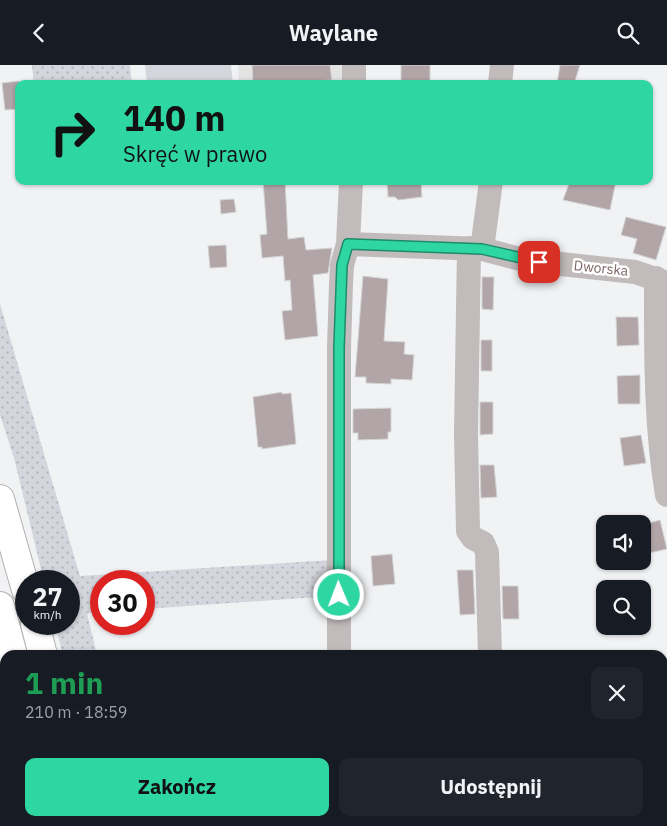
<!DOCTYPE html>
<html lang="pl">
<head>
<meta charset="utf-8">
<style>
  :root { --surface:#171b24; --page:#20242c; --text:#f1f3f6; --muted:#9ea1a6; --accent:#2ed6a2 }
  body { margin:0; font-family:"IBM Plex Sans",sans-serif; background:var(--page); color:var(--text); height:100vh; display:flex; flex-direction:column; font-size:19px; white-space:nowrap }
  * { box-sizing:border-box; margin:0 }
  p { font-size:16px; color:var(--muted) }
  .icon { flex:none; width:28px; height:28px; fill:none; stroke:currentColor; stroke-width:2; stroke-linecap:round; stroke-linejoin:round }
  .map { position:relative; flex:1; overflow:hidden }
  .panel { position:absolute; left:0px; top:585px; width:668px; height:176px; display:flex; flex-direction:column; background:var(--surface); border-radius:15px 15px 0 0; box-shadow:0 1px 4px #0004 }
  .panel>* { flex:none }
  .hud { position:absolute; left:15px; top:15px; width:638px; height:105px; border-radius:10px; box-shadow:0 1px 4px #0004; background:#2ed6a2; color:#111; overflow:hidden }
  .fabs { position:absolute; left:596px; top:450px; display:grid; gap:10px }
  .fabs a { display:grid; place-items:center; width:55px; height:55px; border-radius:10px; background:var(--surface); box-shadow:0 1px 4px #0004; font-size:25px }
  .speed { position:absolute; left:15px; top:505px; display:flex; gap:10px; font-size:25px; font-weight:700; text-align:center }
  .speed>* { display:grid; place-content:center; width:65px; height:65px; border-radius:50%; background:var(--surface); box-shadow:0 1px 4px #0004; line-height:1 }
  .speed small { font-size:12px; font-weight:400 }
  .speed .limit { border:8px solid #d22; background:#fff; color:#111 }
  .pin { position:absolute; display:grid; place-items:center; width:42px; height:42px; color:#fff; margin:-21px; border-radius:10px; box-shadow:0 2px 8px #0006 }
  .me { position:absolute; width:55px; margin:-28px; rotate:359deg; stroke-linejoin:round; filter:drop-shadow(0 0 4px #0008) }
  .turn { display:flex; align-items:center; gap:18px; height:105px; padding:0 25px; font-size:22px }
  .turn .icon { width:65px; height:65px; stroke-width:2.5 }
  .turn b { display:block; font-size:35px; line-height:42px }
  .round { display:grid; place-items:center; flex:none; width:52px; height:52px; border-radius:10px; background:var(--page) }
  .head { display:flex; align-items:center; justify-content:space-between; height:85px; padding:0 25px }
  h1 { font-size:30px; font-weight:700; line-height:38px; color:#1e9e55 }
  .primary-button { display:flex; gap:10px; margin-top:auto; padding:10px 25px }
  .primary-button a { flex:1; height:58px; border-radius:10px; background:var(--accent); color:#111; font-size:20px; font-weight:700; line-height:58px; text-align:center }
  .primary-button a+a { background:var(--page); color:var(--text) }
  header { display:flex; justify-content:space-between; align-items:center; height:65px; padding:0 25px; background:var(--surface); font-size:22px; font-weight:700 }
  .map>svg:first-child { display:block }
  .built { fill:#e4e3e4 }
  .grass { fill:url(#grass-dots) }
  .garden { fill:#d5d5dd }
  .building { fill:#b2a5a7; stroke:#d3d4d5 }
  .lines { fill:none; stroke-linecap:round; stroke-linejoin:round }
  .highway-casing { stroke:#b5aeaf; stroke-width:30 }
  .minor { stroke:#c2bbbb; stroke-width:24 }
  .highway { stroke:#fff; stroke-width:28 }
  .route-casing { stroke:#1e8b69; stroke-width:12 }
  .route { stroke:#2ed6a2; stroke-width:9 }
  .labels { text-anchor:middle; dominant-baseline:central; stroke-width:5; stroke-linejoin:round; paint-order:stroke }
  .street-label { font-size:14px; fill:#7f6567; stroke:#fff }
</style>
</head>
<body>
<header><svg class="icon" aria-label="back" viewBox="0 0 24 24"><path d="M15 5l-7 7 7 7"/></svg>Waylane<svg class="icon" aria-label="search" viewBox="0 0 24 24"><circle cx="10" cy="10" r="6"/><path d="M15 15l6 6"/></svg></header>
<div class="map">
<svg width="667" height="761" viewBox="0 0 667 761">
  <defs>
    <pattern id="grass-dots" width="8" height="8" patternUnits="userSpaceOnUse" patternTransform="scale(1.25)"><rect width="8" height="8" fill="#d5d5dd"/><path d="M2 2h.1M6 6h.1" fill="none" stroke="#b2b0b7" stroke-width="1.8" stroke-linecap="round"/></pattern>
  </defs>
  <rect width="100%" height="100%" fill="#f0f2f4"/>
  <path class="built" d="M238,0H342L343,19H239Z"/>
  <path class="grass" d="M32,0H130L132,19H34Z
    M0,239L80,511L332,495V531L144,544V516H101V547L87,548L97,590H63L55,559H69V516H44L14,393L0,350Z
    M0,610L5,633V756H34L35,761H0Z
    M104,756H134L136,761H105Z"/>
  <path class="garden" d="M145,0H231L233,19H147Z"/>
  <path class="building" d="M252,0H330L332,15L253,19Z
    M401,0H430V19H401Z
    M560,0H580L574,19H557Z
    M19,16V44L5,45L2,18Z
    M263,116H285L288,174L304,172L306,185L332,183L328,208L313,210L318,271L285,275L282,246L292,245L290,215L285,216L283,191L262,193L260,170L267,169Z
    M387,116H421L422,132L398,135L395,132H388Z
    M570,116H616L610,145L563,135Z
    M234,134L236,147L221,149L220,135Z
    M626,152L666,162L656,195L633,188L637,174L621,170Z
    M226,180L227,202L210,203L208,181Z
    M363,211L388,214L384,276L405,277L404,289L414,290L412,315L391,314V319L366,318V312H355Z
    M482,212H494L493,245L482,244Z
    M616,252H638L639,280L617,281Z
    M481,275H492V306H481Z
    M640,310V339H618L617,311Z
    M282,327V329L291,328L296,379L262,384V382H258L253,332Z
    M480,337H493V369L480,370Z
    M391,343V367H388V374L358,375V368H353V344Z
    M641,370L646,398L624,401L620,373Z
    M480,400H494L497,432L481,433Z
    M660,455L667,484L645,489L642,460Z
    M392,489L395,519L373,521L371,491Z
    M457,505H473L475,549L460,550Z
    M502,521H518L519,554H503Z"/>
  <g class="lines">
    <defs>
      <path id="highway" d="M0,434L26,525
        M0,541L13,590
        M35,559L43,590
        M54,756L55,761
        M84,756L85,761"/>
    </defs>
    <use href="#highway" class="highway-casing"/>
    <path class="minor" d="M354,0V19
      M500,19L502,0
      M491,116L482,184L524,195L635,207L667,218
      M348,179L482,184
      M469,183L466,369L468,466L473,473L483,478L487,487L490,590
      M656,213C656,286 655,358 667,430
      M339,590V283L341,219L342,200L348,179L351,116
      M349,756L350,761
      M422,756V761
      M495,756V761"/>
    <use href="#highway" class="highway"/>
  </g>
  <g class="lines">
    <defs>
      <path id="route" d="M339,530V283L342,200L348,179L482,184L539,197"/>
    </defs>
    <use href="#route" class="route-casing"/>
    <use href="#route" class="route"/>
  </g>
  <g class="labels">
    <g class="street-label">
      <text transform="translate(601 203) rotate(6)">Dworska</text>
    </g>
  </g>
</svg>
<div class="fabs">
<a><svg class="icon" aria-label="sound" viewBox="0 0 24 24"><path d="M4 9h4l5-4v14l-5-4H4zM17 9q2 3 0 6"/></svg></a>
<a><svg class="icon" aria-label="search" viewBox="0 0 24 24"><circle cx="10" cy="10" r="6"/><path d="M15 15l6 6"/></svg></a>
</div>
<div class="speed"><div>27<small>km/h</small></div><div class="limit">30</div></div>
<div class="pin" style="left:539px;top:197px;background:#d93025"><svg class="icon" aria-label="arrive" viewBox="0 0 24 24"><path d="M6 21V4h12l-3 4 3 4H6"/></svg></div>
<svg class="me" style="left:339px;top:530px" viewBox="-20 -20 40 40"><circle r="17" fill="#2ed6a2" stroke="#fff" stroke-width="3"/><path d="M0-11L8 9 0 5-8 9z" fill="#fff"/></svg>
<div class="hud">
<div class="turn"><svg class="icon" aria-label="right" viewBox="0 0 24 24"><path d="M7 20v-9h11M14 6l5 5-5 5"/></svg><div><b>140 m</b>Skręć w prawo</div></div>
</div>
<section class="panel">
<div class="head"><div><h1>1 min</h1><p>210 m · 18:59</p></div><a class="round"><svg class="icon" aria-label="close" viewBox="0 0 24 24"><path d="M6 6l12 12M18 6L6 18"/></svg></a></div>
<div class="primary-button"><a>Zakończ</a><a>Udostępnij</a></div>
</section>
</div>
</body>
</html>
